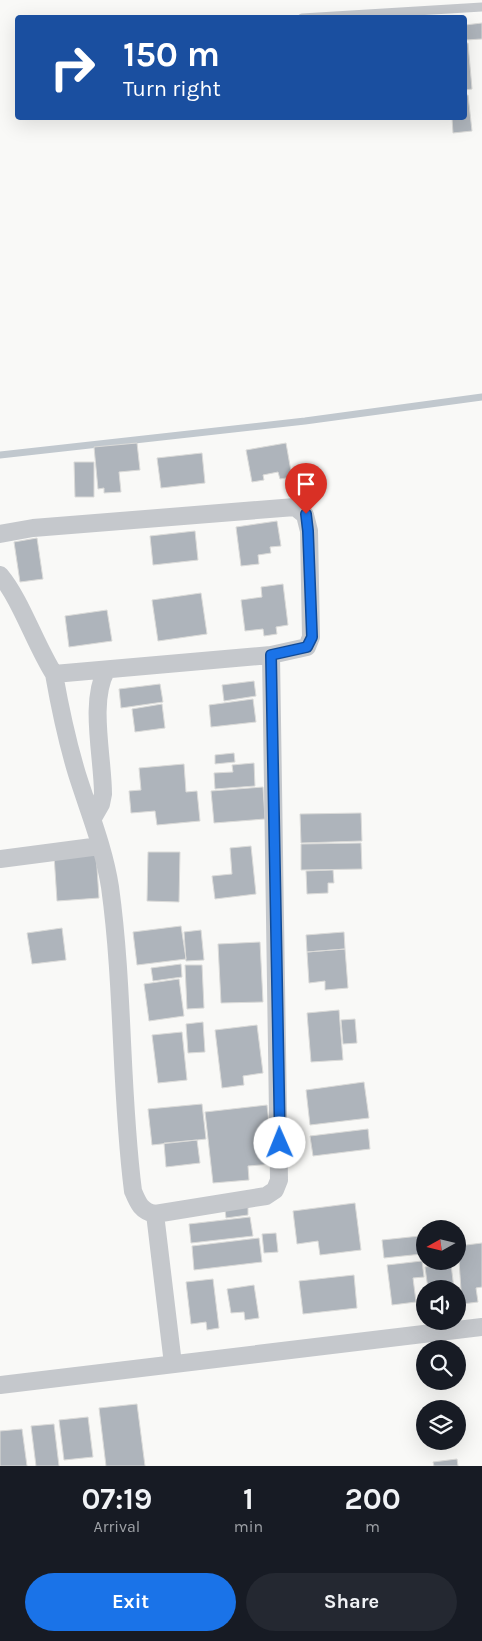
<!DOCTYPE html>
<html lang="en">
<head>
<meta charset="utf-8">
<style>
  :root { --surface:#171b24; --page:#242831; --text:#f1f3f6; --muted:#9ea1a6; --accent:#1a73e8 }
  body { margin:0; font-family:Karla,sans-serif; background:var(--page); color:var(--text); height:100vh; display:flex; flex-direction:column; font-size:19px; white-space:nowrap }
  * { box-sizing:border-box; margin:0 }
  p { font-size:16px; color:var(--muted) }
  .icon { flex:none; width:28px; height:28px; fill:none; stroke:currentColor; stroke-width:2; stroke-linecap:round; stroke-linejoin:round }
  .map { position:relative; height:1466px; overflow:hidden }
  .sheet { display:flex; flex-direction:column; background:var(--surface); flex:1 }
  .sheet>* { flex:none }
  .top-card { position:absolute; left:15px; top:15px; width:452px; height:105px; border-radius:5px; box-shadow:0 5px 20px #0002; background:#1a4fa0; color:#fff; overflow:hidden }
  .needle { width:32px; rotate:262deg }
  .buttons { position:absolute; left:416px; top:1220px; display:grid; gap:10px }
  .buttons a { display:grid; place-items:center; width:50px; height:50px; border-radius:50%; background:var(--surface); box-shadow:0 5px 20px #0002; font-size:25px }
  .pin { position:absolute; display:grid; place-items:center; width:42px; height:42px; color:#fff; margin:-51px -21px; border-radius:50% 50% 50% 0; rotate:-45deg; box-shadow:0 0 5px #0007 }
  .pin .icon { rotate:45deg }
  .me { position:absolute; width:55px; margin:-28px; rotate:359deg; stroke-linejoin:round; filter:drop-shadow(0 0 4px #0008) }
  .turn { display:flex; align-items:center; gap:18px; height:105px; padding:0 25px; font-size:22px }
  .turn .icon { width:65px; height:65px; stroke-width:2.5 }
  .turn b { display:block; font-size:35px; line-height:42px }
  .eta { display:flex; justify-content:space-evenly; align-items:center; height:85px; text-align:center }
  .eta b { font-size:30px; font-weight:700; line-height:35px }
  .action { display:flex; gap:10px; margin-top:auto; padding:10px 25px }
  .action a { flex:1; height:58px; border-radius:30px; background:var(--accent); color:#fff; font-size:20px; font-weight:700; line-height:58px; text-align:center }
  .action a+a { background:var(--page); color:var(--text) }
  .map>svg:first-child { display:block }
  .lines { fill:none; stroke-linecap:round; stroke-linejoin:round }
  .stream { stroke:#c1c8ce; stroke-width:7 }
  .building { fill:#aeb4bb; stroke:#dbdbd9 }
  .lane { stroke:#c5c8cc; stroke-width:9 }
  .street { stroke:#c5c8cc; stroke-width:18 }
  .route-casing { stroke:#114b97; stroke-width:12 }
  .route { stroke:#1a73e8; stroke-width:9 }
</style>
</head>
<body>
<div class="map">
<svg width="482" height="1466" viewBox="0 0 482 1466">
  <rect width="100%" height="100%" fill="#f9f9f7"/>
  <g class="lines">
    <path class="stream" d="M0,455L305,421L482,397"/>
  </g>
  <path class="building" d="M482,23V39L465,40V25Z
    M465,43H468L472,89L465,90Z
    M465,95H468L472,131L453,133L452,118H465Z
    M137,443L140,470L119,472L121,492L104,493V488L98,489L94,447Z
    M286,443L292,477L280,479L278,472L263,475L264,480L252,482L246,450Z
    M202,453L205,483L161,488L157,458Z
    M74,462H94V497H75Z
    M277,521L281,546L270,547L271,553L258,555L259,564L241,566L236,527Z
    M195,531L198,560L153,565L150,536Z
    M37,538L43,579L20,582L14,542Z
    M283,584L288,625L276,627L277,634L264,636L263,629L245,631L241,600L262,597L261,587Z
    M201,593L207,634L158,641L152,600Z
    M107,610L112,641L69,647L65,616Z
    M254,681L256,696L224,701L222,685Z
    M160,684L163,702L121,708L119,689Z
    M253,699L256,722L211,727L209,705Z
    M162,704L165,728L135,732L132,709Z
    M234,753L235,762L215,764V755Z
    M254,763L255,786L215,789L214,773L233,772L232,765Z
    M184,764L186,792L197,791L200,821L157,825L155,811L131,813L129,791L141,790L139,768Z
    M263,787L265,819L214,823L211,791Z
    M361,813L362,841L301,843L300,814Z
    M361,843L362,869L301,870V844Z
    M251,846L256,894L215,899L212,876L232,874L230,848Z
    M96,852L99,898L57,901L54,855Z
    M148,852H180L179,902L147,901Z
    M333,870L334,883H328V893L307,894L306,871Z
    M181,926L186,959L137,965L133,932Z
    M62,928L66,960L32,964L27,933Z
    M201,930L204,960L186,961L184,932Z
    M344,932L345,949L307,952L306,935Z
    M260,942L263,1002L221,1003L218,944Z
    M345,949L348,988L325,990V981L309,983L307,952Z
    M181,964L182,977L153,981L151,968Z
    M185,965H202L204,1008L187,1009Z
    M179,979L184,1016L149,1021L144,984Z
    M339,1010L343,1060L311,1062L307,1013Z
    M355,1019L357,1043L343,1044L341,1020Z
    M203,1022L205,1052L188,1053L186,1024Z
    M257,1025L263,1073L243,1076L244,1085L222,1088L215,1030Z
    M182,1032L187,1080L158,1083L152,1035Z
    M364,1082L369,1118L310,1125L306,1090Z
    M202,1104L206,1139L152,1145L148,1109Z
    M267,1105L273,1164L248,1166L249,1180L213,1183L205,1112Z
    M368,1129L370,1149L313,1156L310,1136Z
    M197,1140L200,1163L166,1167L164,1143Z
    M355,1203L361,1250L320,1255L318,1241L297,1244L293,1211Z
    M248,1207V1215L226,1218L225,1210Z
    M250,1217L253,1236L191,1243L189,1224Z
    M276,1233L278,1252L264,1253L262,1234Z
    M420,1236L422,1254L384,1258L382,1240Z
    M259,1238L262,1262L194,1270L192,1246Z
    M482,1243V1287L476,1288L478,1302L462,1304L458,1246Z
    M422,1261L424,1277L413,1278L416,1302L392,1305L387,1265Z
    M451,1264L454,1289H428L425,1267Z
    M354,1275L357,1308L303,1314L299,1281Z
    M213,1279L219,1328L207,1330L206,1322L191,1324L186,1282Z
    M254,1285L259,1318L245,1320L244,1312L231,1313L227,1289Z
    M137,1404L145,1466H106L99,1408Z
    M88,1417L93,1457L64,1460L59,1420Z
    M54,1424L59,1466H36L31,1426Z
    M22,1429L27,1466H0V1431Z
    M457,1459L458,1466H434L433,1462Z"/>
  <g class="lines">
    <path class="lane" d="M302,18L482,7"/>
    <path class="street" d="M0,534L33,528L295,507L305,515L309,531L311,637L307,647L271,655L54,674C35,644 21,600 0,575
      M54,674C60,708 67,741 77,774C89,812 104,848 110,887C124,988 120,1090 133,1191C138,1203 141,1211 155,1214L266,1196L275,1190L279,1180L271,655
      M93,818L101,804L103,794C103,758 89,702 106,671
      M0,859L100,846
      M155,1214L173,1364
      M0,1385L482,1327"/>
  </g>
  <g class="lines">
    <defs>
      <path id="route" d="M280,1143L271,655L307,647L312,637L308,531L306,514"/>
    </defs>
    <use href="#route" class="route-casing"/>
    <use href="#route" class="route"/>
  </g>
</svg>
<div class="buttons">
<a><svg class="needle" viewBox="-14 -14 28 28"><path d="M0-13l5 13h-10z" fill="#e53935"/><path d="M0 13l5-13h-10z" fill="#9ea1a6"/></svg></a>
<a><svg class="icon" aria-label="sound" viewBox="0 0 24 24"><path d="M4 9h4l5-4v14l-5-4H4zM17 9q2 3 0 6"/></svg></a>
<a><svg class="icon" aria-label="search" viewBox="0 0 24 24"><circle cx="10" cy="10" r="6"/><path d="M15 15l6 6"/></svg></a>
<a><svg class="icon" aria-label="layers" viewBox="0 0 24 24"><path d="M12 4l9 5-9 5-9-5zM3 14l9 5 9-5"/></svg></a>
</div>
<div class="pin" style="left:306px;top:514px;background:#d93025"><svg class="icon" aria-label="arrive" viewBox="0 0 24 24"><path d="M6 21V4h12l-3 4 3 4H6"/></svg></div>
<svg class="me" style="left:280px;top:1143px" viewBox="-20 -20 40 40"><circle r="19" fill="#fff"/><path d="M0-13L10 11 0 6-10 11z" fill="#1a73e8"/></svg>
<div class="top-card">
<div class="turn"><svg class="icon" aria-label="right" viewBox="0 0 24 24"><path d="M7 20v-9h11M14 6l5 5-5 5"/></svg><div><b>150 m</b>Turn right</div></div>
</div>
</div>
<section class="sheet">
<div class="eta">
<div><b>07:19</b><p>Arrival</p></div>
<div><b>1</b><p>min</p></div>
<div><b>200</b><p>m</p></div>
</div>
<div class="action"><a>Exit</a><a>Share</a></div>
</section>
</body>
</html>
